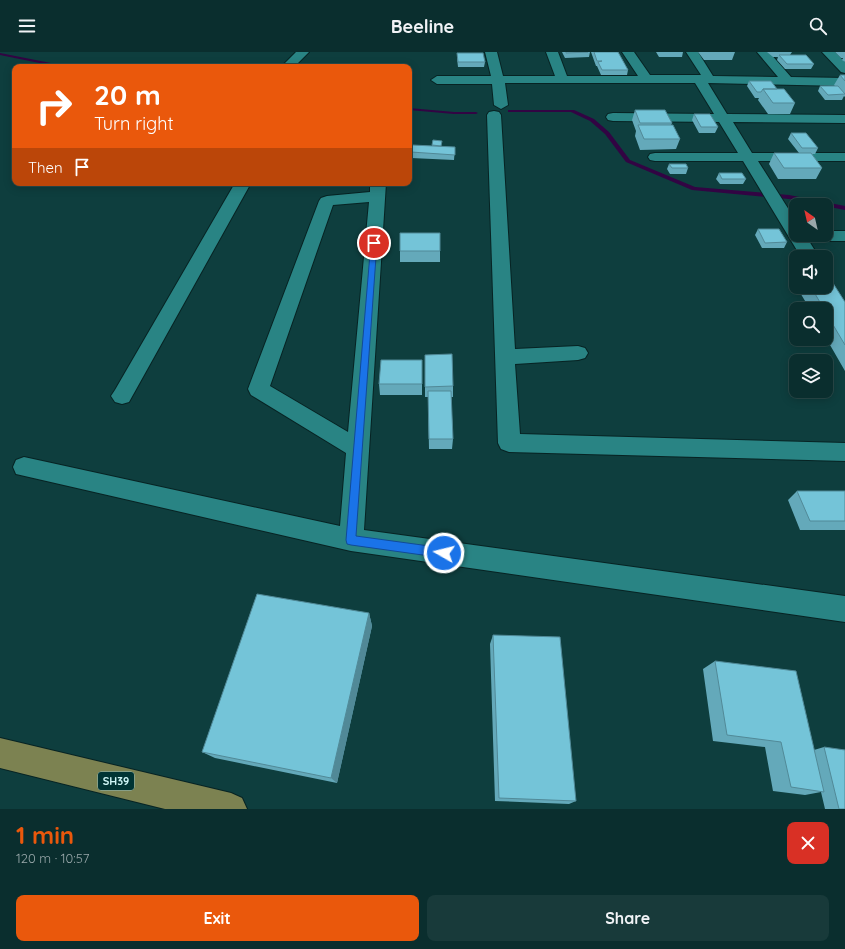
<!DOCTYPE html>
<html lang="en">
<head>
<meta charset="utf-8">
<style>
  :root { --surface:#0a2e2e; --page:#183a3a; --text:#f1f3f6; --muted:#99a8aa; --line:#2a4a4a; --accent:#ea580c }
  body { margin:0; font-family:Quicksand,sans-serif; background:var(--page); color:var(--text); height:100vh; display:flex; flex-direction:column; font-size:15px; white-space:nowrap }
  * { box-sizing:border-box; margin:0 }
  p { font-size:13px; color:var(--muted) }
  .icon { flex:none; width:22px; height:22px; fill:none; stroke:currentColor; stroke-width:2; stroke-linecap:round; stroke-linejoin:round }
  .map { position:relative; height:757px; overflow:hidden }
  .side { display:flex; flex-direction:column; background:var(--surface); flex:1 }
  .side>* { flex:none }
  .guide { position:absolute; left:12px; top:12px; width:400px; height:122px; border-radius:8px; box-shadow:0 2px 10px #0003,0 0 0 1px var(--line); background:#ea580c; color:#fff; overflow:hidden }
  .needle { width:26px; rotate:326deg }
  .fabs { position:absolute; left:789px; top:146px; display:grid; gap:8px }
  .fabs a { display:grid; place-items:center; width:44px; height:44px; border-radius:8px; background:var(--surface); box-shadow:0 2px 10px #0003,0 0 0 1px var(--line); font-size:20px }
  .pin { position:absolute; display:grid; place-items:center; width:34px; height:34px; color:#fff; margin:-17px; border:2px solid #fff; border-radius:50%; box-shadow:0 1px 4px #0007 }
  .me { position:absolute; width:44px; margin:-22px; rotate:278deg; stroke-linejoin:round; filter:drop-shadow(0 0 3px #0008) }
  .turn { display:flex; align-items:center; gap:14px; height:84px; padding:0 16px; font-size:18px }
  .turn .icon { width:52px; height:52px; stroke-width:2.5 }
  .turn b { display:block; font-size:28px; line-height:34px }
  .then { display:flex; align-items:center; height:38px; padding:0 16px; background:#0003; gap:8px; font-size:15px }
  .round { display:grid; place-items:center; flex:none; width:42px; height:42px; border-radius:8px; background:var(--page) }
  .headline { display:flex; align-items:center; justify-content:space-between; height:68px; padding:0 16px }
  h1 { font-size:24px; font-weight:700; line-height:30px; color:var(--accent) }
  .button { display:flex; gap:8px; margin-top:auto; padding:8px 16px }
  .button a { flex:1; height:46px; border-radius:8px; background:var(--accent); color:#fff; font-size:16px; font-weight:700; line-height:46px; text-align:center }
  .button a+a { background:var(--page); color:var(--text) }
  header { display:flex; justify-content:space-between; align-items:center; height:52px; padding:0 16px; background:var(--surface); font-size:18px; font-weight:700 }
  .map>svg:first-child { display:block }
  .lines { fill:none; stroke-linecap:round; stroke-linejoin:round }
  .stream { fill:#320443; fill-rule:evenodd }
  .minor-casing { stroke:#072323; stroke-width:2 }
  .major-casing { stroke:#072323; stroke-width:2 }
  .minor { fill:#298484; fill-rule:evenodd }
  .major { fill:#7c8251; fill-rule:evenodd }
  .wall { fill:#64a9ba }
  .shaded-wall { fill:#518997 }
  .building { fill:#74c4d8; stroke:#518997 }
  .route { fill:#1a73e8; stroke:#114b97 }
  .labels { text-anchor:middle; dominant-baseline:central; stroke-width:4; stroke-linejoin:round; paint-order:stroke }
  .shield { fill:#003434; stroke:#90bcbc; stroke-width:1 }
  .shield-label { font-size:11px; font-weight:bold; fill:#cef6f6 }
</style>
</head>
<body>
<header><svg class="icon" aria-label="menu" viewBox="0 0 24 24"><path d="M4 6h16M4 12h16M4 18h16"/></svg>Beeline<svg class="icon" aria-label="search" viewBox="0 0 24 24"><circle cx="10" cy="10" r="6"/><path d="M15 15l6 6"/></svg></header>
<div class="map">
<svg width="845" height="757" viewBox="0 0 845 757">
  <rect width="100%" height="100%" fill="#0e3e3e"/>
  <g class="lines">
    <path class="stream" d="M0,1L66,14L68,15H59L0,3Z
      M409,56L454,60H476L478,61L476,62H454L409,58Z
      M508,58H574L594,67L609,80L630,108L695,135L789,143L845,154V158L789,147L692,138L626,110L605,82L590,69L571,60H508Z"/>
    <defs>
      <path id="minor" d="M296,0H309L294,15H281Z
        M485,0H497L503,24H555L546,0H558L567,24H638L622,0H634L650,23H701L686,0H698L713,24L778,25L757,0H769L791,25L845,26V34L708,31L727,62L845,63V71L733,70L752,101H845V109H758L796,169V183H826V179H845V189H809L819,205H801L743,109H655L650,108L648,105L650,102L655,101H738L719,70L613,69L608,68L606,65L608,62L613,61L714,62L695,31H505L508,53L501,57L494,53L492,32H437L431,28L437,24H491Z
        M822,0H835L845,10V21L841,20Z
        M494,59L499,60L501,63L515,297L578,294L585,296L588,301L585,306L578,308L515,312L520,382L845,391V409L509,400L501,397L498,391L487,63L489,60Z
        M235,131H251L129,350L122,352L115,350L111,344L115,338Z
        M370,131H386L364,478L845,544V570L351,499L16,422L13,415L16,408L24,405L340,474L346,401L251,343L248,337L319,149L321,146L327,144L370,140ZM369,150L348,380L270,334L333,153Z"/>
      <path id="major" d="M0,686L231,741L242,746L247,757H165L0,716Z"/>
    </defs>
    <use href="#minor" class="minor-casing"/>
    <use href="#major" class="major-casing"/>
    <use href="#minor" class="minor"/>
    <use href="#major" class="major"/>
  </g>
  <path class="wall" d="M562,0H590L589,5L565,6Z
    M591,0H618L628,18L627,23H601L597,14H596Z
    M656,0H683L682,5H659Z
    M698,0H735L732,8H704Z
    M767,0H792L790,3L814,12L811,17H785L777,8L778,5H773Z
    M835,0H845V10L842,8L843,6H841Z
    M457,1L485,10L484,15H458L457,6Z
    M840,23H845V45L844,44L842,48H825L818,39L820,34H835L834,33Z
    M749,29L777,37L795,51L790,62H768L758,48L759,46H755L747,34Z
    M635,58L672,71L671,73L680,87L676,97L640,98L635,84L636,79L632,68Z
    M694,62L718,75L715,81H699L692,68Z
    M791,81L818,96L815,102H812L822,116L816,127H778L769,112L774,101H799L788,87Z
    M433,88L442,95H455L454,108L411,106V116L409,115V104H411V100L432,94Z
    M669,112L688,116L686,122H670L667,117Z
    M719,121L746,127L743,132H720L716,127Z
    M758,177L787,190L784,196H762L755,183Z
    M400,199H440V210H400Z
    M801,235H826L845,250V319L826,286V257H810L799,239Z
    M425,303L453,334V345H451L453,387L452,397H429L428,345H425Z
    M422,308V343H380L379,332Z
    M797,439H845V478H800L788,448Z
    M369,561L372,574L337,731L215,706L202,700Z
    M493,583L576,749L569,752L495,749L490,592Z
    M715,609L814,698L824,695L845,757H825L821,740L805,743L773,739L765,695L713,689L703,617Z"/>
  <path class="shaded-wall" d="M369,561L372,574L337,731L331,726Z"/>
  <path class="building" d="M566,0H588L566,1Z
    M594,0H618L628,18H602L598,10L602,9H597Z
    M457,1H483L485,10H458Z
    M779,3H806L814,12H787Z
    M840,23H845V29Z
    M749,29H771L777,37H763L761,40H757Z
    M820,34H838L845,42L828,43Z
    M763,37H784L795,51H773Z
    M635,58H665L672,71H640Z
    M694,62H710L718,75H701Z
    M638,73H673L680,87H644Z
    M791,81H806L818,96H802Z
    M433,88L442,89L441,94L432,93Z
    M412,93L455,95V103L411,100Z
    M774,101H811L822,116H784Z
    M409,104H411L410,110H409Z
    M669,112H686L688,116H672Z
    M719,121H742L746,127H722Z
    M758,177H779L787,190L765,191Z
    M400,181H440V199H400Z
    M826,228H831L845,250V293L826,261V257H824L811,235H826Z
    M452,302L453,334L425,335V303Z
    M381,308H422V332H379Z
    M428,339H451L453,387H429Z
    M797,439H845V469H810Z
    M257,542L369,561L331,726L202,700Z
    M493,583L560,585L576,749L499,746Z
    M715,609L796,619L824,740L791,735L781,690L727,683Z
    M824,695L845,698V757H839Z"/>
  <path class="route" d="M371,190L377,191L356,484L444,496L447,498L449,501L447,505L444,506L351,493L347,492L346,488Z"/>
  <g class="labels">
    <rect class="shield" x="98" y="720" width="36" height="18" rx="3"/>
    <g class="shield-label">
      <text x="116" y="729">SH39</text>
    </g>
  </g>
</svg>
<div class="fabs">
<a><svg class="needle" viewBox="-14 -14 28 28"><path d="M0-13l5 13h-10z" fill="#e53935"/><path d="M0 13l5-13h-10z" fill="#99a8aa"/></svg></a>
<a><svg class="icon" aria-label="sound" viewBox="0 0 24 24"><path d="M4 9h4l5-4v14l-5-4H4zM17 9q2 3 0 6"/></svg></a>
<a><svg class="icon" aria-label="search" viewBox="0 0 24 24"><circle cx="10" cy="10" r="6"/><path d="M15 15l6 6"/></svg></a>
<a><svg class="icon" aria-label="layers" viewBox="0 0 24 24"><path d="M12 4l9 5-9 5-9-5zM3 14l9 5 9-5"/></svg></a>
</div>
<div class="pin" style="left:374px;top:191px;background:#d93025"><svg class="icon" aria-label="arrive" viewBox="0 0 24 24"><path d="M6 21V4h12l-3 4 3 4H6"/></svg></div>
<svg class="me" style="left:444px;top:501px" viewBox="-20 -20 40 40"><circle r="17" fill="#1a73e8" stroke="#fff" stroke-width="3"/><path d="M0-11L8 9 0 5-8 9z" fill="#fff"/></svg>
<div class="guide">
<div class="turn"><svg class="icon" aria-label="right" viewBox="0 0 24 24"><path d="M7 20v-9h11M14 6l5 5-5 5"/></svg><div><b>20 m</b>Turn right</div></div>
<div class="then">Then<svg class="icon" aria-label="arrive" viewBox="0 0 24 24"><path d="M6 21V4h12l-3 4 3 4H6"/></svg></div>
</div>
</div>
<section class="side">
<div class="headline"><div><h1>1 min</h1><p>120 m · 10:57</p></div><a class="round" style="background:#d93025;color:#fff"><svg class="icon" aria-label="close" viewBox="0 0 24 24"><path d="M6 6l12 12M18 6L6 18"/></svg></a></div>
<div class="button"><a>Exit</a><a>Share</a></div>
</section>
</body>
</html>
